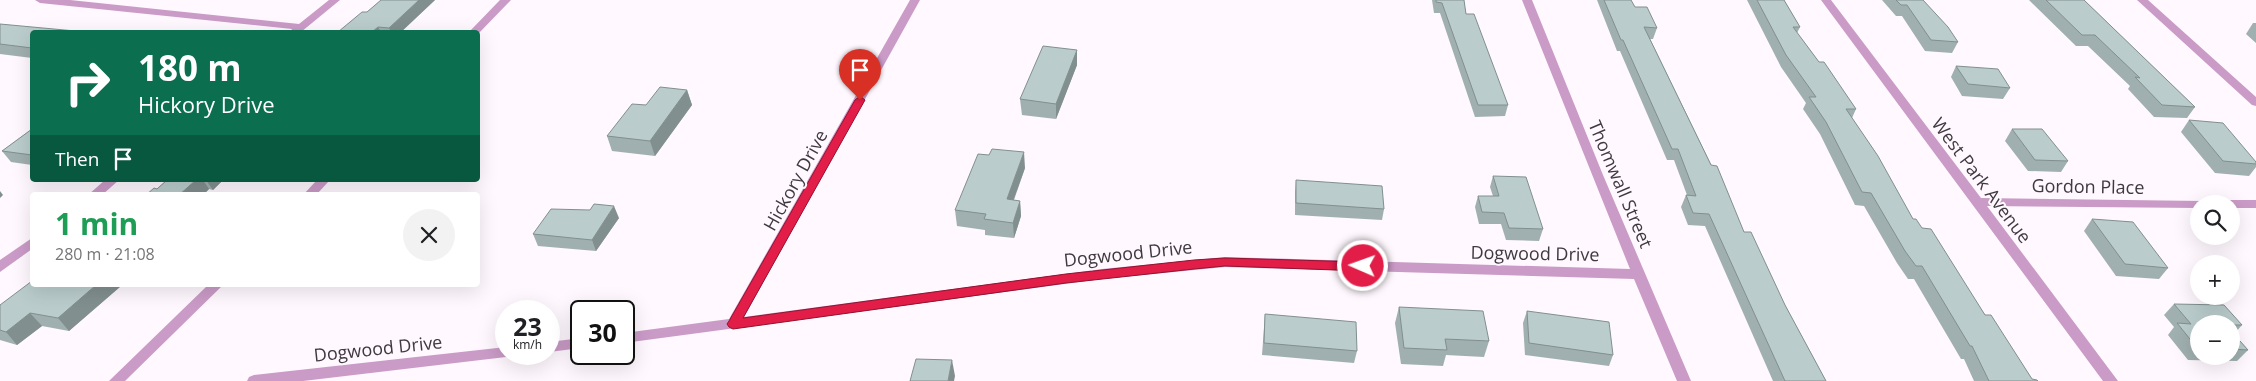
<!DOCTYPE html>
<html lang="en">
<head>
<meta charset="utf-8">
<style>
  :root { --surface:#fff; --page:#f2f2f2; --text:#202124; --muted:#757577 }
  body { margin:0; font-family:"Open Sans",sans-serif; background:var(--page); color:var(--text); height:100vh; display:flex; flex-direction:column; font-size:19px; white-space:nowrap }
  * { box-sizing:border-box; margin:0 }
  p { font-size:16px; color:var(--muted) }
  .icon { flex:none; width:28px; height:28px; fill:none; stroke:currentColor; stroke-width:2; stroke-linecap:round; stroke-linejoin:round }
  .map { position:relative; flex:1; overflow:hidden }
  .panel { position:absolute; left:30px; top:192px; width:450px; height:95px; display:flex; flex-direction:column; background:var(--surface); border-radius:5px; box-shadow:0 5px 20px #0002 }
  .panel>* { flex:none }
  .hud { position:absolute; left:30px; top:30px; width:450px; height:152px; border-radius:5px; box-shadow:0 5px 20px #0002; background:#0b6e4f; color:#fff; overflow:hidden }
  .tools { position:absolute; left:2190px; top:195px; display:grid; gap:10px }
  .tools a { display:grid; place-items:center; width:50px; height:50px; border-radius:50%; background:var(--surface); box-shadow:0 5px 20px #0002; font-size:25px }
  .speed { position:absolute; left:495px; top:300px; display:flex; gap:10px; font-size:25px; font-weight:700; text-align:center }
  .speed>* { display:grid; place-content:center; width:65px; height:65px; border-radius:50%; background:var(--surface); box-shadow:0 5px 20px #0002; line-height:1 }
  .speed small { font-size:12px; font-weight:400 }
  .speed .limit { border:2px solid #111; border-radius:8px; background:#fff; color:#111 }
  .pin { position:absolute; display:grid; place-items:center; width:42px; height:42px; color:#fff; margin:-51px -21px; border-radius:50% 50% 50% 0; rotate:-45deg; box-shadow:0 0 5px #0007 }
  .pin .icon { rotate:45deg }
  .me { position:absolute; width:55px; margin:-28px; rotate:272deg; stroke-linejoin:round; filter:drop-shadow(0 0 4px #0008) }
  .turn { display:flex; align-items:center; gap:18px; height:105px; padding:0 25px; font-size:22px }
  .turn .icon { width:65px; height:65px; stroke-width:2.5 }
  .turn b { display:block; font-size:35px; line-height:42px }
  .then { display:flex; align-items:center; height:48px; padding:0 25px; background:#0003; gap:10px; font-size:19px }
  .round { display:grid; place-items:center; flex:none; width:52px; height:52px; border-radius:26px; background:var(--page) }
  .summary { display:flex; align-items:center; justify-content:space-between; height:85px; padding:0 25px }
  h1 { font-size:30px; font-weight:700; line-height:38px; color:#1e9e55 }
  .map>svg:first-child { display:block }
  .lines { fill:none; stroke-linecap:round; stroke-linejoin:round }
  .street { fill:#ca9bc7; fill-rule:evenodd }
  .wall { fill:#a0afaf; fill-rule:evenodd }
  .shaded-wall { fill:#828f8f }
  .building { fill:#bacccc; stroke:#828f8f }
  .route { fill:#e11d48; stroke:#92132f }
  .labels { text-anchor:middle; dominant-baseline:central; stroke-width:4; stroke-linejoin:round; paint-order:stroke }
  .street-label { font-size:18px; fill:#3f3a3f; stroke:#fff8fe }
</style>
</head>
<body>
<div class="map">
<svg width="2256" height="381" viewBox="0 0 2256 381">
  <rect width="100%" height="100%" fill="#fff8fe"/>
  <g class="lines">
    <path class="street" d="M35,0H70L299,24L329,0H340L301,32H290L292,29L40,3Z
      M500,0H511L478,34V32H469Z
      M910,0H920L744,317L1102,269L1225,257L1630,269L1522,0H1532L1603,175L1691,381H1677L1634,279L1225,267L1102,279L624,343V333L729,319Z
      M1821,0H1831L1981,198L2203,201L2205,204H2199V208L1987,206L2118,381H2103Z
      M2137,0H2148L2256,97V106L2252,105Z
      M105,180H119L102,195H88Z
      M317,180H330L316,195H303Z
      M2231,200H2256V208H2231V204H2225Z
      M32,238V249L0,272V260Z
      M208,285H223L125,381H109Z
      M581,338V348L549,352V342Z
      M506,347V354H512L506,357L303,381H247L249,377L254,375Z"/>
  </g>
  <path class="wall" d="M381,0H435L401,32H338L367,12Z
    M1432,0H1464L1466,14L1508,105L1505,116L1475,117L1440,13H1434Z
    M1597,0H1631L1635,7L1657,28L1653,39H1650L1744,232L1785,305L1826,381H1773L1705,226L1688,225L1681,207L1686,195H1687L1674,160H1667L1620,51H1617Z
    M1747,0H1784L1800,27L1797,33L1819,62L1856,109L1852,118L1913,219L1922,228L2032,379L2038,381H1974L1964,359H1961L1914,279H1908L1897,263L1864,206L1855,205L1820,134L1803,109L1806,103L1781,67Z
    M1882,0H1923L1958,42L1952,53L1925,51L1902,16H1896Z
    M2029,0H2084L2195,107L2187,118L2154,117L2128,89L2130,86L2088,46H2076Z
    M2253,23H2256V43L2246,34Z
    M0,24L32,32V58L0,54Z
    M1077,50V65L1056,119L1022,115L1020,99Z
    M1956,66L2010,88L2003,99L1962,96L1951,77Z
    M687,90L692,105L655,156L612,151L607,136L646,105Z
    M2189,120L2256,162V167L2249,176L2215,173L2181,132Z
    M32,129V165L11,162L2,151Z
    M2012,129L2068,161L2061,172L2028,171L2005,141Z
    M1025,168L1014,200L1020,201L1021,216L1014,238L985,235V230L957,226L955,210Z
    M1493,176L1543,229L1539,241L1506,240L1501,224H1479L1475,207L1478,196H1493L1490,187Z
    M167,180H223L213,190L209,189L203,195H146L157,189Z
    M1296,180L1384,209L1382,220L1295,215V192Z
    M590,210L619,218L596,251L538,246L533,234Z
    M2092,219L2168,268L2159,279L2116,276L2084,231Z
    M121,286L69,331L42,326L17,345L0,340V305Z
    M2174,304L2242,325L2234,334L2248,350L2237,361L2188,360L2168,335L2174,327L2164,315ZM2199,324H2231V356H2199Z
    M1399,307L1489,341L1484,357L1446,355L1443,366L1401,364L1395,323Z
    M1527,311L1613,355L1609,366L1525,355L1523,323Z
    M1265,314L1357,351L1354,363L1262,355Z"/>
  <path class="shaded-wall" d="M419,0H435L401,32H391L389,28Z
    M378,27L381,32H372Z
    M1077,50V65L1056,119V104Z
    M687,90L692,105L655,156L650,141Z
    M1024,152L1025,168L1008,215L1007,199Z
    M196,180H203L209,189L203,195H179Z
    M206,180H223L213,190Z
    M0,191L3,195L0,198Z
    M1020,201L1021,216L1014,238L1013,223Z
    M614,206L619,218L596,251L592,240Z
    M96,285H120L121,286L69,331L58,318Z
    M30,313L42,326L17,345L6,332Z
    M952,360L955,376L954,381H948Z"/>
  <path class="building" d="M381,0H419L389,28L378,27L372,32H338L362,12H367Z
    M1436,0H1464L1466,14H1474L1508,105H1478L1442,3L1436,2Z
    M1604,0H1631L1635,7H1647L1657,28L1644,27L1711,165L1717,166L1744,232H1751L1785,305L1826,381H1785L1709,214L1693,213L1686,195L1696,196L1678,149H1672L1623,40H1621Z
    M1757,0H1784L1800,27H1793L1819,62H1824L1856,109H1846L1878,156L1913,219H1916L1922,228L1931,229L1985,315H1991L2032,379L2037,380L2038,381H1989L1972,346H1970L1922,266H1916L1905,251L1871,193L1862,192L1826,122L1809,97H1816L1786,55Z
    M1896,0H1923L1948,27L1958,42L1931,40L1907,5H1901Z
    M2046,0H2084L2195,107L2162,105L2135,77L2140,78L2095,35H2082Z
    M0,24L86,32H32V48L0,44Z
    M183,31L195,32H181Z
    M1043,46L1077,50L1056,104L1020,99Z
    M1956,66L1998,69L2010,88L1968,84Z
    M660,87L687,90L650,141L607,136L632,104L646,105Z
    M2189,120L2223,123L2256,162V164L2223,161Z
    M32,129V155L2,151Z
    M2012,129H2042L2068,161L2035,160Z
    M992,149L1024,152L1007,199L1020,201L1013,223L984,219L986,214L955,210L978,154L989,155Z
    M1493,176L1526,177L1543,229L1509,228L1504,213L1482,212L1478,196H1499Z
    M167,180H196L179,195H146L154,188L157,189Z
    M1296,180L1382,186L1384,209L1296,203Z
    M594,204L614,206L592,240L533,234L551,209L590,210Z
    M2092,219L2133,222L2168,268L2125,264Z
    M32,281V285H96L58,318L30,313L6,332L0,330V305Z
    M2174,304L2224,305L2242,325H2231V324H2199L2198,349L2177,323L2191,324Z
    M1399,307L1483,311L1489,341L1445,339L1447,350L1404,348Z
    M1527,311L1609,322L1613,355L1529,343Z
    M1265,314L1356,322L1357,351L1264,343Z
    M2231,331L2248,350L2231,349Z
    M916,359L952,360L948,381H910Z"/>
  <path class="route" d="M860,96L865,100L743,318L1066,274L1194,260L1225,258L1363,262L1369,266L1363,271L1225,266L1194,269L1066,283L733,329L729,327L727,324L729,321L855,100Z"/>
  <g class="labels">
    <g class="street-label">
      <text transform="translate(795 180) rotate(-61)">Hickory Drive</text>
      <text transform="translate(1982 180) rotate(53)">West Park Avenue</text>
      <text transform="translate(1621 184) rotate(67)">Thomwall Street</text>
      <text transform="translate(2088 186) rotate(1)">Gordon Place</text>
      <text transform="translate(1128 253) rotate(-6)">Dogwood Drive</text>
      <text transform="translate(1535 253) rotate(1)">Dogwood Drive</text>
      <text transform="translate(378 348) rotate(-6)">Dogwood Drive</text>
    </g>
  </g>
</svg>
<div class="tools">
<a><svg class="icon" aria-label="search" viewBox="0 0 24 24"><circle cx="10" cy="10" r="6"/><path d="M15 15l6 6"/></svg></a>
<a>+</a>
<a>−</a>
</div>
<div class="speed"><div>23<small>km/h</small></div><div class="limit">30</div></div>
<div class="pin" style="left:860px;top:100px;background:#d93025"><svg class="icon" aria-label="arrive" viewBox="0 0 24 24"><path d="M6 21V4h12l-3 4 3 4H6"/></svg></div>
<svg class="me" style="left:1363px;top:266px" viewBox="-20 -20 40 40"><circle r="17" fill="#e11d48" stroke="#fff" stroke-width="3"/><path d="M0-11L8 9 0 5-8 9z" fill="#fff"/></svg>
<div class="hud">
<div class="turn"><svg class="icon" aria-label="right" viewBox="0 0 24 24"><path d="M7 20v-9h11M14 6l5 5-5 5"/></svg><div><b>180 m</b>Hickory Drive</div></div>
<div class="then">Then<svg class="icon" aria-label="arrive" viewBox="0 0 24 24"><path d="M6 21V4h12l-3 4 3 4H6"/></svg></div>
</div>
<section class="panel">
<div class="summary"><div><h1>1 min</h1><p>280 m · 21:08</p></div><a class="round"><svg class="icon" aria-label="close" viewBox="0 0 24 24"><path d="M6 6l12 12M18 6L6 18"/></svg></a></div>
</section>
</div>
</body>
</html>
